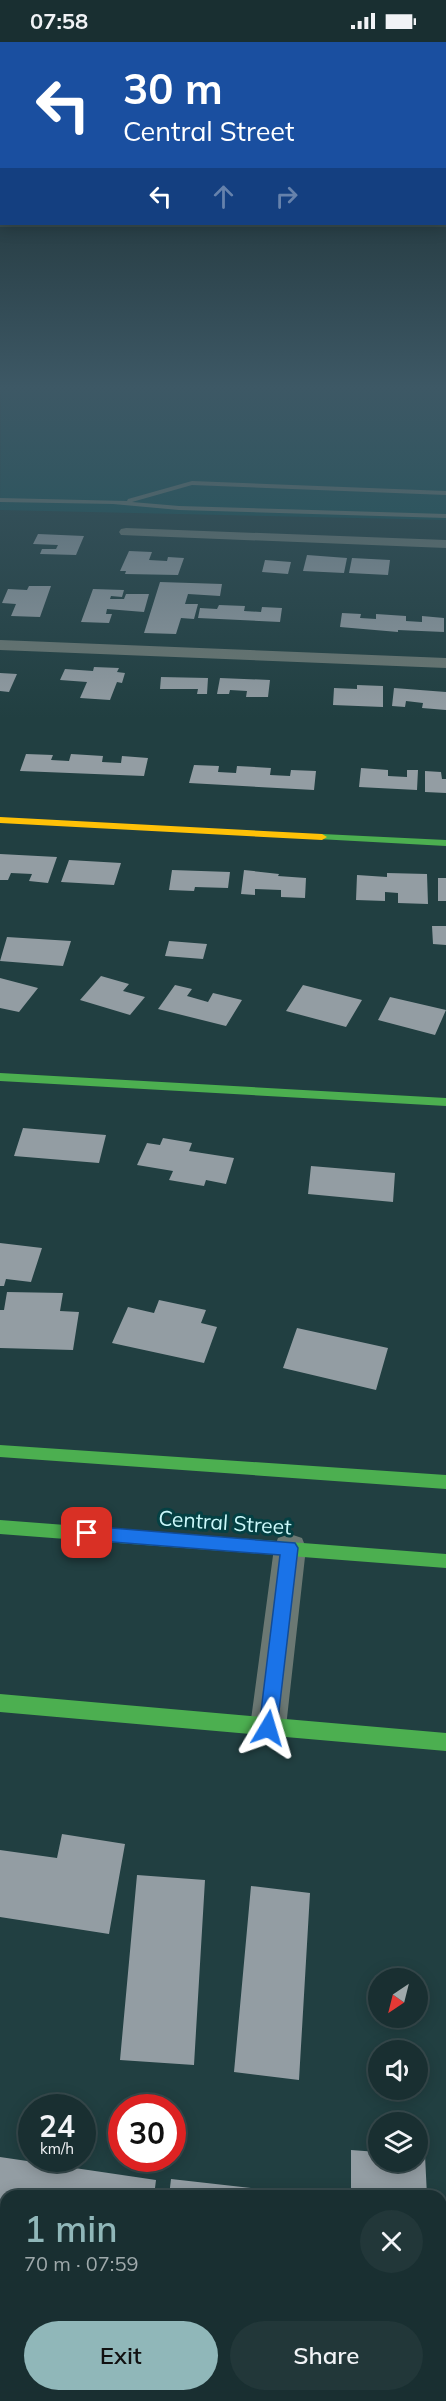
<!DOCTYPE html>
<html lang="en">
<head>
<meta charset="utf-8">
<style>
  :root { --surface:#192f31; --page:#223739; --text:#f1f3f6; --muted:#9fa9ab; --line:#374a4d; --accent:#90b7b9 }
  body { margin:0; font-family:Mulish,sans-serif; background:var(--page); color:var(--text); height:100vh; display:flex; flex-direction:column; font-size:22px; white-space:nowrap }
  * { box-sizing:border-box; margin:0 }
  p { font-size:20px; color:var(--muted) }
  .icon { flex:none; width:33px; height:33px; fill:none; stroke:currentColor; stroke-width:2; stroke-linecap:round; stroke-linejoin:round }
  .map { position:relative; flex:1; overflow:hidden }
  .sheet { position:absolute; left:0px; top:2148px; width:447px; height:212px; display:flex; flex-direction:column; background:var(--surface); border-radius:18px 18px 0 0; box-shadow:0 3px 15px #0003,0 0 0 2px var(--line) }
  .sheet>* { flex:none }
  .guide { position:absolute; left:0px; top:0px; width:447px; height:183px; box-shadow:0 3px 15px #0003,0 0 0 2px var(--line); background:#1a4fa0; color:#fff; overflow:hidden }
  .needle { width:39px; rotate:215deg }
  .fabs { position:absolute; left:368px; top:1926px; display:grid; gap:12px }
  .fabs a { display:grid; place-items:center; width:60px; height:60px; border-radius:50%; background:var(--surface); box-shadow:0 3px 15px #0003,0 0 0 2px var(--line); font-size:30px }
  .speed { position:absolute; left:18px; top:2052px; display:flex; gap:12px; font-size:30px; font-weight:700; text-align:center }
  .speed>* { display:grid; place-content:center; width:78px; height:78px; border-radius:50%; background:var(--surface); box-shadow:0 3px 15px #0003,0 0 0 2px var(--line); line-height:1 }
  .speed small { font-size:15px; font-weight:400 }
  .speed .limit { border:9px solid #d22; background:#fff; color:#111 }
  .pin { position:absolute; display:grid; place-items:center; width:51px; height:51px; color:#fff; margin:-26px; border-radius:12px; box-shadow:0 3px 9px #0006 }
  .me { position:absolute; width:66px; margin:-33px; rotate:7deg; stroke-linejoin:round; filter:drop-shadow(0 0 4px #0008) }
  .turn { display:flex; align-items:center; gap:21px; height:126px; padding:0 24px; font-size:27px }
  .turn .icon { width:78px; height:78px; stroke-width:2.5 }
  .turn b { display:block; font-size:42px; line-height:51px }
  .lanes { display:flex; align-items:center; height:57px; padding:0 24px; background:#0003; justify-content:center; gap:30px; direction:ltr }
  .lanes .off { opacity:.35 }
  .round { display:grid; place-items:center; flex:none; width:63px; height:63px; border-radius:32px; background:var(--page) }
  .headline { display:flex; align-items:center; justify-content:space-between; height:102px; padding:0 24px }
  h1 { font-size:36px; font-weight:600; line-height:45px; color:var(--accent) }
  .button { display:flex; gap:12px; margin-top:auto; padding:12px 24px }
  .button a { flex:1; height:69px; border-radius:36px; background:var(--accent); color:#111; font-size:24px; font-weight:600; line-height:69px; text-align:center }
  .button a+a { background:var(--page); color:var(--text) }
  .status { display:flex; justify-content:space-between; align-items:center; height:42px; padding:0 30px; background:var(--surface); direction:ltr }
  .status svg { height:16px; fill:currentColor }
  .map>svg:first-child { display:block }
  .built { fill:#175155 }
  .building { fill:#939da3 }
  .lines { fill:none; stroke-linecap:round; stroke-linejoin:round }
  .lane { fill:#6b7873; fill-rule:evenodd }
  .street { fill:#6b7873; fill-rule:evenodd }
  .fast { fill:#4caf50; fill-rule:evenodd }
  .slow { fill:#ffc107; fill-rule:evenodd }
  .route { fill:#1a73e8; stroke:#114b97; stroke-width:1.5 }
  .labels { text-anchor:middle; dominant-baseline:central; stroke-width:6; stroke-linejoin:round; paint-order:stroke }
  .near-street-label { font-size:21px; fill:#cbf8fa; stroke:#054043 }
</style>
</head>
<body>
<div class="status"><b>07:58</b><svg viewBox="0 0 49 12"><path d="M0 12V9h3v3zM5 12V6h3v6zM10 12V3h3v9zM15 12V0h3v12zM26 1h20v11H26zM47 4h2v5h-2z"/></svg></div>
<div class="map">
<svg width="446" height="2359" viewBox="0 0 446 2359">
  <rect width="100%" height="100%" fill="#213f41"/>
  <path class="built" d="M1,347H446V478L0,468Z"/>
  <path class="building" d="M38,492L84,494L76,513L40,512L42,507H56L58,503L33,502Z
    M129,509L152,510L149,518L167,519L168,515L184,516L178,533L125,532L126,529H120Z
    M307,513L347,516L344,531L303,529Z
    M352,516L390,518L388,533L349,531Z
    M265,518L291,520L288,532L262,530Z
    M160,540L222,542L220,554L188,552L185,562H198L194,577L181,576L176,592L144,591Z
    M29,544H51L40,575L11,574L16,562L2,561L8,547L27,548Z
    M93,547L124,548L122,555L111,554L110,557H124L126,552H149L144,570L107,567L106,572H112L109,581L81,580Z
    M219,563L245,564L244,569L261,570L262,565L282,566L280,580L198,576L200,566L217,567Z
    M342,571L361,572L360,576L376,577V572L406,574V579L422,580V574L444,576V590L398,588V590L340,585Z
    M94,625L119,626L117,630L125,631L122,641L117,640L110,658L80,656L87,640L60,638L65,627L93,629Z
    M0,631L17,632L9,650L0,649Z
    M161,635L208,636L207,652H197L198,647H160Z
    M220,636L270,638L268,655H246L247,649L230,648L229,652H217Z
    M357,643L383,644V665L333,663L334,646L357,647Z
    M394,646L446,650V668L422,666L423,661L406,659L405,665L392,664Z
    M26,712L53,713L51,718L69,719L71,712L103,714L102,720L121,721L122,714L148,716L144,734L20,729Z
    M194,723L219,724L218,730L236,731L237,724L271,726L270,733L290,734L291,728L316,729L314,748L189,741Z
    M361,726L388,728V734L407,735V728H418L417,748L359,745Z
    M425,729L441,730L442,737H446V751L425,750Z
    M0,812L57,815L48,841L29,839L32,832L11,831L8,838H0Z
    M69,818L121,821L114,843L61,840Z
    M172,828L230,830L228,846L195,845L194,849L169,848Z
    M244,828L279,832L278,834L306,836L305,856L281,855V848L255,847V853L241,852Z
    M387,831L427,832L428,862L398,861V851L385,850V859L356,858L357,833L387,835Z
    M438,836H446V859H438Z
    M432,884H446V903L433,902Z
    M7,895L71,899L63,924L0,919Z
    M169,899L207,902L203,917L165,914Z
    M101,934L129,942L123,949L145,955L130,973L80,958Z
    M0,936L38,946L19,970L0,966Z
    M175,943L192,947L187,954L208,960L213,951L242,958L226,984L158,967Z
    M303,943L362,958L346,985L286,969Z
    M390,955L446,968L435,993L378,978Z
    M23,1086L106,1093L99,1121L14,1114Z
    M163,1096L192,1101L189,1109L234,1116L226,1142L206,1138L204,1144L169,1138L173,1129L137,1123L147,1101L160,1103Z
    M311,1124L395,1131L393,1160L308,1152Z
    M0,1201L42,1206L31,1240L6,1237L4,1244H0Z
    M7,1250L63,1251L60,1269L79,1270L73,1308L0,1306V1268H4Z
    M159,1258L206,1268L201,1281L217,1285L204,1321L112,1301L128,1265L154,1271Z
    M297,1286L388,1306L376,1348L283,1326Z
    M62,1792L125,1802L109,1892L0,1875V1808L57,1816Z
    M137,1833L205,1838L194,2023L120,2018Z
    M251,1844L310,1851L299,2038L234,2030Z
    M351,2108L378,2110V2120H417V2113H425L427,2154H351Z
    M0,2115L156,2138L154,2154H6V2207L0,2206Z
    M171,2137L251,2146L250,2154H169Z
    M441,2322L446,2323V2359H353V2354H441Z
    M205,2354H287V2359H204Z"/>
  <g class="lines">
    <path class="lane" d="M192,439L446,449V453L192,443L132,460L179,464L446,472V476L179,468L113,462L0,460V456L127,459L128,457Z"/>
    <path class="street" d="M126,486L446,498V506L121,493L119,490L121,487Z
      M0,598L446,616V626L0,608Z
      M290,1492L302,1496L306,1506L286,1685L281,1697L268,1702L255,1697L250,1685L274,1506L278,1496Z"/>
    <path class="fast" d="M322,792L446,798V804L318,797V793Z
      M0,1031L446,1056V1064L0,1039Z
      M0,1403L446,1433V1447L0,1415Z
      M0,1478L446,1512V1526L0,1492Z
      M0,1652L446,1691V1709L0,1670Z"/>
    <path class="slow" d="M0,775L322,792L327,795L322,798L0,781Z"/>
  </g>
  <linearGradient id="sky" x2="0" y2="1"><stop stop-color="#122324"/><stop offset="0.51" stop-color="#3d5865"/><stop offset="1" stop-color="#3d5865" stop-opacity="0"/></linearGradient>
  <rect width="446" height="677" fill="url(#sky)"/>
  <path class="route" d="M87,1484L295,1501L298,1506L277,1686L275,1692L268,1694L262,1692L259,1686L280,1513L87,1498L81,1496L79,1491L81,1486Z"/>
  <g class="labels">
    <g class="near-street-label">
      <text transform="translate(225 1480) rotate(4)">Central Street</text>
    </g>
  </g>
</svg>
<div class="fabs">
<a><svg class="needle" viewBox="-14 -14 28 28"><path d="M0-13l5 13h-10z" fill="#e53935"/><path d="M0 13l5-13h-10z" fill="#9fa9ab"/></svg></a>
<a><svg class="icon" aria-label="sound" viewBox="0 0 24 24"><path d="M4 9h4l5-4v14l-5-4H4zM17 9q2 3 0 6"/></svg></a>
<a><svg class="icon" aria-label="layers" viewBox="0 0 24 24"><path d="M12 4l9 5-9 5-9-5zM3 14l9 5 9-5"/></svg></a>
</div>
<div class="speed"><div>24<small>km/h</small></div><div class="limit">30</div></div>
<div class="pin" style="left:87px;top:1491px;background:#d93025"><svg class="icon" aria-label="arrive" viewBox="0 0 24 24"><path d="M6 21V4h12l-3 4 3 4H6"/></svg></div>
<svg class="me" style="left:268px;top:1686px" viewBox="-20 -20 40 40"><path d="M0-17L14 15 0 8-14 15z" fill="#1a73e8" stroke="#fff" stroke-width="4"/></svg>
<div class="guide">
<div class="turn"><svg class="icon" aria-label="left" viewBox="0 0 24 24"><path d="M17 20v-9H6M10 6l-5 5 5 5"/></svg><div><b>30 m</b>Central Street</div></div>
<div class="lanes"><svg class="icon" aria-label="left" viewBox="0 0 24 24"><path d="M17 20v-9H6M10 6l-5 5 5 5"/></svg><svg class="icon off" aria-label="ahead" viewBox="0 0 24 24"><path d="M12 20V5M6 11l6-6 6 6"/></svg><svg class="icon off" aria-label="right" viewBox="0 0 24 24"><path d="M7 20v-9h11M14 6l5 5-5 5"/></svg></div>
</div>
<section class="sheet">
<div class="headline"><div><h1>1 min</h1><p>70 m · 07:59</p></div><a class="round"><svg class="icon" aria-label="close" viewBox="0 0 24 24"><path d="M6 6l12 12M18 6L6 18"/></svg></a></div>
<div class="button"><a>Exit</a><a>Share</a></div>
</section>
</div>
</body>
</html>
